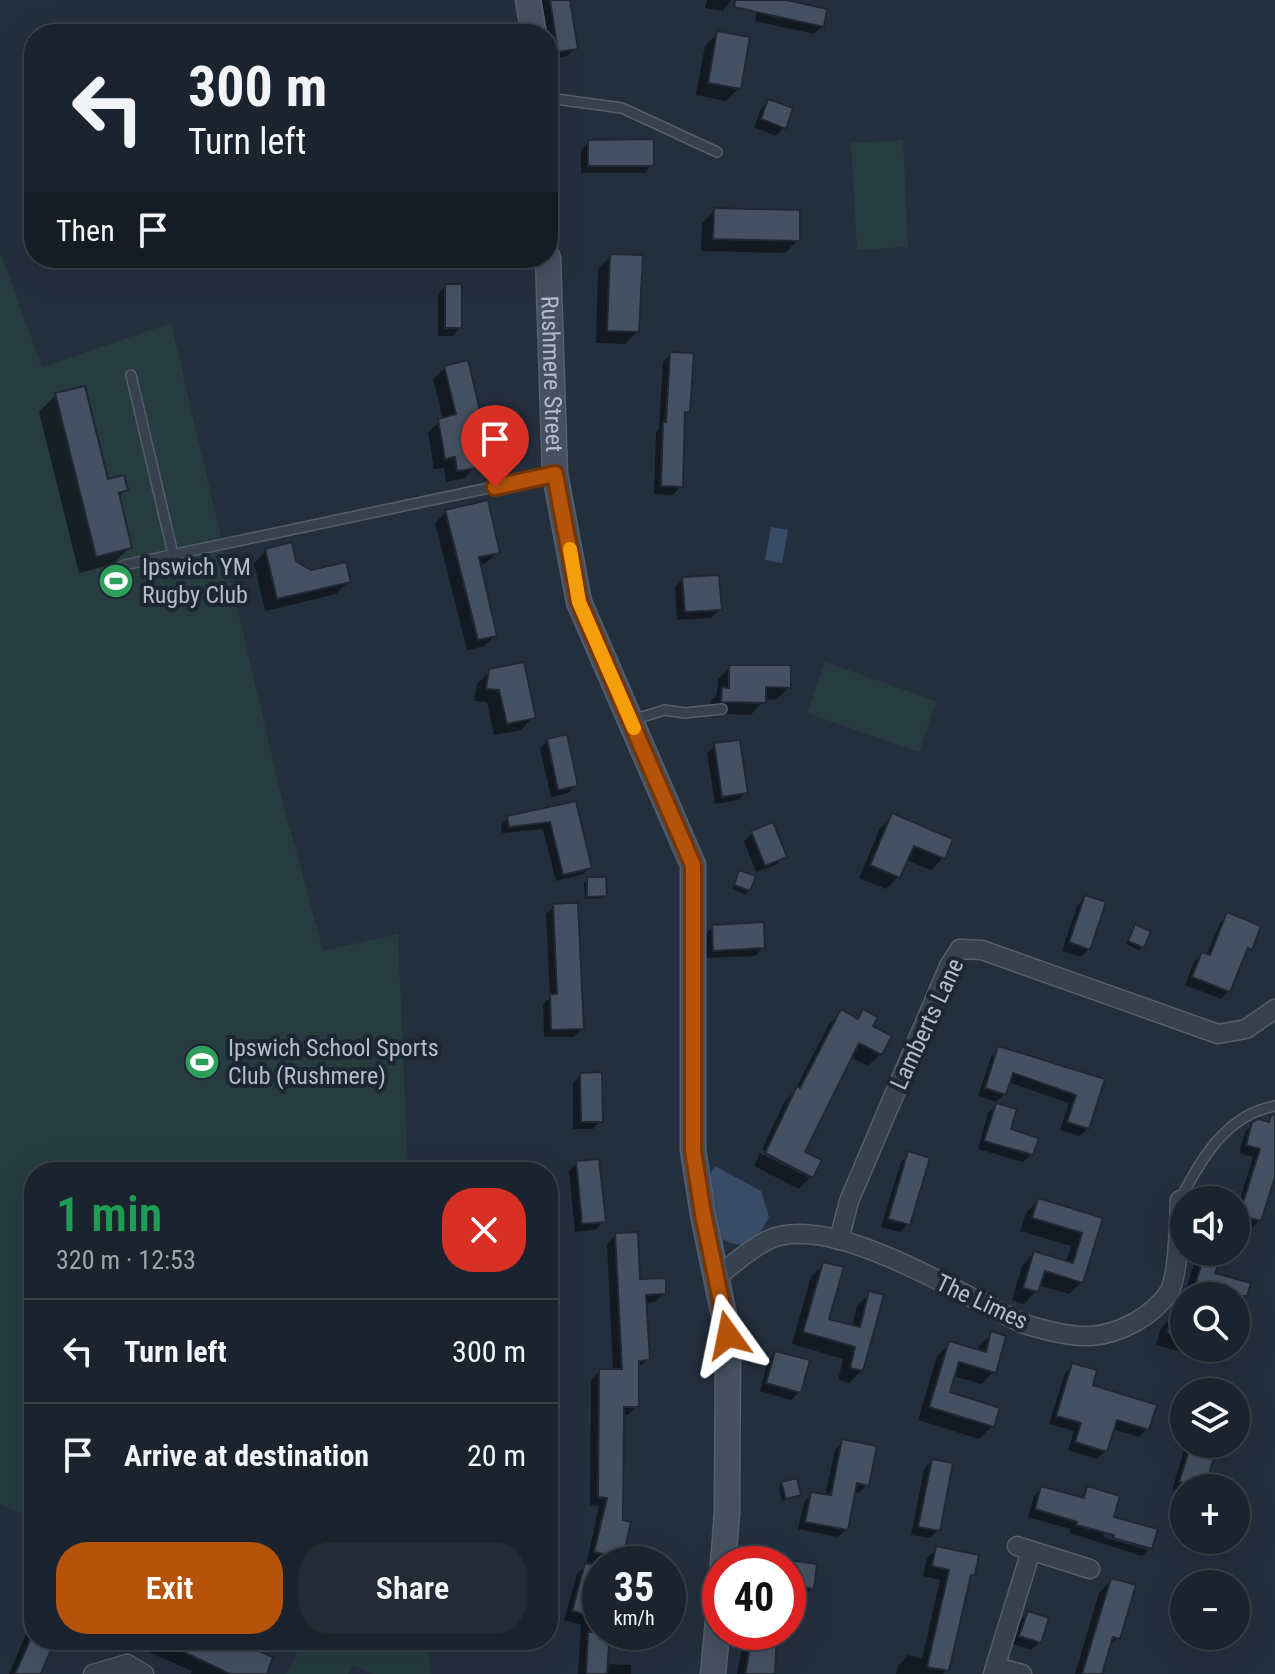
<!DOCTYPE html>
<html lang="en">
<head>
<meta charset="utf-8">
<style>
  :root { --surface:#1b232e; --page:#242b36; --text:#f1f3f6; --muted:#a0a4aa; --line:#39404a; --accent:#b45309 }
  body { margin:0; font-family:"Roboto Condensed",sans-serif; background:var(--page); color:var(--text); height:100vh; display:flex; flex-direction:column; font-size:30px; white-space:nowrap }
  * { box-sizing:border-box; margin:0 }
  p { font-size:26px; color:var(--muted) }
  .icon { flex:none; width:44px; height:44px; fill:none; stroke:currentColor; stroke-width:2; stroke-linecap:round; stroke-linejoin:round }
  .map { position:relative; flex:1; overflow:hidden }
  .side { position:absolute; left:24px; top:1162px; width:534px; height:488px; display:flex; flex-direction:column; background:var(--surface); border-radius:32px; box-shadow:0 8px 32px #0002,0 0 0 2px var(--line) }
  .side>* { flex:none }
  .hud { position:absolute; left:24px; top:24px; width:534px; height:244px; border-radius:32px; box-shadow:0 8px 32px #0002,0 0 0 2px var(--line); background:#1b232e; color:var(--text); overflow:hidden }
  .controls { position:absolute; left:1170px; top:1186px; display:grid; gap:16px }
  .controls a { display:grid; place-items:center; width:80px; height:80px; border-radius:50%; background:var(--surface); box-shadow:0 8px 32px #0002,0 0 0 2px var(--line); font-size:40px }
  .speed { position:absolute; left:582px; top:1546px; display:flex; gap:16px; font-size:40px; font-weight:700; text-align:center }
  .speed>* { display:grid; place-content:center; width:104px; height:104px; border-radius:50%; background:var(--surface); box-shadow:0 8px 32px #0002,0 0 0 2px var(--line); line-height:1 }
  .speed small { font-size:20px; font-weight:400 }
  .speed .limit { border:12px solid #d22; background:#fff; color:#111 }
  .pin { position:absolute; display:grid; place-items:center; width:68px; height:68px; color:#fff; margin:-82px -34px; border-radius:50% 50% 50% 0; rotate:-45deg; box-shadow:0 0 8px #0007 }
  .pin .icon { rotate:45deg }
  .me { position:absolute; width:88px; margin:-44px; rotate:348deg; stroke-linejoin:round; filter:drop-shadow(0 0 6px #0008) }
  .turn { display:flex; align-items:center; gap:28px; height:168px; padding:0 32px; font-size:36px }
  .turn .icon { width:104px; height:104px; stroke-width:2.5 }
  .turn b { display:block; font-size:56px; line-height:68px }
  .then { display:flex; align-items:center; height:76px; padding:0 32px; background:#0003; gap:16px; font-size:30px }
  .round { display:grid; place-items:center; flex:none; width:84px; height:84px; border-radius:32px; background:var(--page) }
  .summary { display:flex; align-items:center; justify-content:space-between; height:136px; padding:0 32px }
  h1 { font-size:48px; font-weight:600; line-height:60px; color:#1e9e55 }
  .button { display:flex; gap:16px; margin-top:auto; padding:16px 32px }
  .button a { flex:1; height:92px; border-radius:32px; background:var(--accent); color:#fff; font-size:32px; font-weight:600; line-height:92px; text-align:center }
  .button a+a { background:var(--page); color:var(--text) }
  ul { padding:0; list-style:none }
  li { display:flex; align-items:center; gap:24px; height:104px; padding:0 32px; border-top:2px solid var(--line) }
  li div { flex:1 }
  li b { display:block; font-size:30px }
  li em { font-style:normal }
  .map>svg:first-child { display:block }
  .green { fill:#263c3f }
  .water { fill:#394c67 }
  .shadow { fill:#0007; fill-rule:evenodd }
  .building { fill:#455162; stroke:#1f2835; stroke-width:2 }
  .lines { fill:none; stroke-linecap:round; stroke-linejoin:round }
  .lane-casing { stroke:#565f6c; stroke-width:12 }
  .street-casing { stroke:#565f6c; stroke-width:21 }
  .secondary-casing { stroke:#565f6c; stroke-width:27 }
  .lane { stroke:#38414e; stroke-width:9 }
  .street { stroke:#38414e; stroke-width:18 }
  .secondary { stroke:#465061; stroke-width:24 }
  .route-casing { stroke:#753606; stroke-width:20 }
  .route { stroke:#b45309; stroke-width:14 }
  .slow { stroke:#f59e0b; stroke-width:14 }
  .labels { text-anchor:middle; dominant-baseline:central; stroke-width:8; stroke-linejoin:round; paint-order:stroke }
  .street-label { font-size:24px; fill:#b4bcc9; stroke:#1d2633 }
  .poi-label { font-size:24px; fill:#b4bcc9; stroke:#1d2633; text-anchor:start }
</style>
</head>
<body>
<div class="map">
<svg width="1275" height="1674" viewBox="0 0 1275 1674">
  <rect width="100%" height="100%" fill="#242f3e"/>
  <path class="green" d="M903,140L908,247L857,250L851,143Z
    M0,252L42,367L171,323L281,795L323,951L398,934L408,1172H34V1519L0,1504Z
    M825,662L936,701L919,752L807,713Z
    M300,1640H428L430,1674H373L353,1665L348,1674H287L302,1642Z"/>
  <path class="water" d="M771,527L788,530L782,563L765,560Z
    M715,1166L761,1191L769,1217C755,1241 750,1252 722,1239L710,1174Z"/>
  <path class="shadow" d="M541,0H568L575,48L567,56L550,59Z
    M707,0H731L723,11L705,8Z
    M764,0H778L822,26L814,34L755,21L758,6Z
    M718,33L739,88L726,101L696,95L705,46Z
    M769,101L784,127L776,136L754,127L761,109Z
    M589,142L652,165L644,173H581V150Z
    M715,210L798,240L785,253L701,251L702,223Z
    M611,256L638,331L625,344L596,343L598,269Z
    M446,286L460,328L452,336H438V294Z
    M671,354L688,411L683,417L681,486L673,495L654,494L656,432L659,429L663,362Z
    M445,368L478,412L496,423L485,434L475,436L476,440L471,445L475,467L464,478L446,482L444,468L434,469L428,432L443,419L433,379Z
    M56,395L106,481L125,490L118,498L130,547L113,564L79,573L39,412Z
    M446,512L498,552L486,563L478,565L495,636L483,647L467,650L435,523Z
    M266,551L311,572L349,581L336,594L265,611L254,563Z
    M683,579L720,609L711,618L677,620L675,587Z
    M730,667L789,687L776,700L764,699L751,715L710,713V702L717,694L718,679Z
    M490,671L533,717L521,730L494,735L487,702L474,701L477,684Z
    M548,740L576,785L568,793L551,797L540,749Z
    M715,745L746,792L738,800L715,804L707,753Z
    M574,803L590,867L583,874L556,881L543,829L502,833L501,825L508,818Z
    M893,815L943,858L931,870L906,860L898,877L886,889L859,878L880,828Z
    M752,833L784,857L776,865L756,872L744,841Z
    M740,872L749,890L745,894L732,889Z
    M587,879L605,895L602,898L585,899L584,883Z
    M1085,898L1089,949L1081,957L1062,951L1077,906Z
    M554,906L582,1029L574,1037H544L543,1004L550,998L546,914Z
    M1228,915L1250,949L1242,957L1229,991L1221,999L1185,985L1194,962L1202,954L1206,956L1220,923Z
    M713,926L763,947L755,956L706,958L705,935Z
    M1135,927L1143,946L1139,950L1126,944Z
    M864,1011L881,1054L868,1066L850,1057L802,1152L811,1176L799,1189L754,1166L760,1153L810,1178V1174L762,1149L785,1101L794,1092L829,1024L842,1012L856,1019Z
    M999,1048L1103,1080L1088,1128L1080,1136L1060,1130L1069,1103L1008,1082L1004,1094L996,1102L978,1096L991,1057Z
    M581,1075L601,1121L593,1129H573V1083Z
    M997,1105L1009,1131L1032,1154L1023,1162L978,1149L988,1113Z
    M1253,1124L1275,1126V1170L1259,1220L1251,1229L1236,1224V1212L1253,1157L1239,1153L1245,1132Z
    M909,1153L908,1224L900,1232L881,1227L901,1162Z
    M577,1163L604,1221L596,1229L575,1232L569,1171Z
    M1038,1201L1100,1219L1082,1282L1069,1294L1038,1285L1036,1291L1024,1304L1012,1300L1022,1266L1034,1253L1066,1263L1071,1246L1020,1231L1026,1213Z
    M616,1235L638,1281L664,1293L655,1302L644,1303L648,1360L637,1368V1406L628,1415H622L621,1521L629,1523L617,1564H600L598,1633L606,1664L631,1665V1674H578L581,1625L564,1620L577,1574L586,1565L599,1506L590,1505L591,1380L600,1371H613L607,1244Z
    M1205,1252H1210L1213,1274L1249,1284L1245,1298L1236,1307V1296H1184L1194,1264Z
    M824,1264L827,1320L852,1327L857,1306L870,1293L862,1370L849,1383L838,1380L843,1359L792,1344L811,1277Z
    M1174,1315L1184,1318V1348L1230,1350L1217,1362L1156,1345L1161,1328Z
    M992,1334L994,1372L981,1384L953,1376L947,1394L997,1409L992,1426L979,1439L918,1420L937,1356L950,1344L978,1352L979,1346Z
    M776,1353L799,1392L791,1400L760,1391L768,1361Z
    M1073,1365L1090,1387L1147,1429L1139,1437L1112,1429L1105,1451L1097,1459L1068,1450L1074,1431L1049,1424L1065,1373Z
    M843,1442L867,1484L859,1493L853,1492L847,1529L838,1537L798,1529L804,1502L812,1494L825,1496L835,1450Z
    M1186,1444H1216L1203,1488H1184V1494L1172,1490Z
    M932,1461L938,1530L930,1538L911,1535L924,1469Z
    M782,1484L799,1494L782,1501L779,1487Z
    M1042,1488L1079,1499L1088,1489L1118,1497L1112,1518L1155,1530L1150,1548L1142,1556L1070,1533V1529L1028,1517L1034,1496ZM1104,1533L1148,1545V1550L1103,1537Z
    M937,1548L973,1574L968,1579L947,1670L943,1674H896L898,1666L908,1655L922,1659L940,1580L923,1576L927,1558Z
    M766,1559L815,1565L812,1588L802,1598L788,1596V1564H762Z
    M1111,1580L1118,1638L1107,1649L1100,1674H1075L1099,1593Z
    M1028,1613L1040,1642L1031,1650L1013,1644L1020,1621Z
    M34,1615V1640H53L39,1674H9Z
    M745,1632H776L772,1674H737Z
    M121,1640H226L264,1674H191L192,1671Z"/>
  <path class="building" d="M550,0H570L578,49L558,52Z
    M735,0H787L827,9L824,27L734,7Z
    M717,31L750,37L741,89L708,83Z
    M768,99L793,108L786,129L761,119Z
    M654,139V166H588V140Z
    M714,208L800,210V241L713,239Z
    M610,254L643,255L639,332L607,331Z
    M445,284H462V328H445Z
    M670,352L694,353L690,412H685L683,487L661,486L663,422H666Z
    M468,360L480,410L495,407L498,424L476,428L478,441L473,442L477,468L457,471L455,457L445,459L438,419L456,414L444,366Z
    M85,386L108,479L124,475L128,490L119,493L132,548L96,557L55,393Z
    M488,500L500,553L479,557L497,636L478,640L445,510Z
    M292,542L296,561L311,570L346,562L351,582L277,599L265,549Z
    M719,575L722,610L685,612L682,577Z
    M524,662L536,718L507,724L499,690L486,689L489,669Z
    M729,665H791V688L766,687V703L721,702L722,687L729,688Z
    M567,734L578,786L558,790L547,739Z
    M740,740L748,793L722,797L714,743Z
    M576,801L592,868L563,875L550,822L509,827L507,816Z
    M892,813L953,839L945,859L914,846L900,878L870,865Z
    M773,822L787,857L765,866L751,831Z
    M739,870L756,876L750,891L734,885Z
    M587,877H606L607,896L587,897Z
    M1085,895L1106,902L1090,950L1069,942Z
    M569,903H578L584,1029L551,1030L550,994H557L553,904Z
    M1227,912L1261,926L1252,950L1248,948L1230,992L1192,977L1202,952L1210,955Z
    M764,922L765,948L713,951L712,925Z
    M1135,924L1151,931L1144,948L1128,941Z
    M841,1009L858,1019L863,1009L878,1017L873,1026L892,1036L882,1055L859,1043L805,1152L822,1160L813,1178L765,1153L797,1086L800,1088Z
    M998,1046L1105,1079L1089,1129L1067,1122L1076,1095L1013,1073L1006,1095L985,1088Z
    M602,1072L603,1122H581L580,1073Z
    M996,1103L1017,1109L1011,1129L1039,1138L1033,1155L984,1141Z
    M1275,1114V1177L1261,1221L1239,1215L1260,1149L1246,1145L1252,1122L1258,1119L1269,1122L1271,1115Z
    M908,1151L930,1158L910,1225L888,1219Z
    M599,1159L606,1222L582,1224L576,1161Z
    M1038,1198L1103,1218L1083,1283L1045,1271L1038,1292L1023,1288L1034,1251L1073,1263L1082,1233L1032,1218Z
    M638,1232L640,1279L666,1278V1294L646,1295L650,1360L639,1361V1407H624L623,1520L631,1522L623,1558L594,1552L607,1498L598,1497L599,1369H622L615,1233Z
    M1205,1252H1223L1215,1273L1251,1283L1247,1296H1234L1195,1285Z
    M823,1262L844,1267L829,1319L860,1327L869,1291L884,1295L863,1371L850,1368L855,1347L803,1332Z
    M1183,1291H1184V1337L1167,1333L1176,1303Z
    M991,1331L1006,1336L996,1373L959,1362L950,1392L1000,1408L994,1427L929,1407L949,1341L986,1352Z
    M775,1351L810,1360L801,1393L766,1383Z
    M1072,1363L1097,1370L1093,1385L1157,1405L1149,1430L1117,1420L1107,1452L1075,1442L1081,1423L1056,1416Z
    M842,1439L877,1446L869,1486L857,1483L848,1530L805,1522L811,1492L831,1495Z
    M1191,1444H1218L1205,1488L1179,1482Z
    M932,1459L953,1463L940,1531L918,1527Z
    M797,1478L801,1495L786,1499L781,1482Z
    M1041,1486L1084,1498L1087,1486L1120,1496L1114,1517L1158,1529L1152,1549L1113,1538L1114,1535L1076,1525L1077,1522L1035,1509Z
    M936,1546L979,1555L975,1575H971L949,1671L927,1667L949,1570L932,1566Z
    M788,1560L817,1564L814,1589L788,1585Z
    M585,1563L600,1567V1619L572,1611Z
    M1111,1578L1136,1585L1120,1639L1113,1637L1102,1674H1082Z
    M1028,1611L1049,1618L1041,1643L1019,1636Z
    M588,1632H610L607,1674H586Z
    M753,1632H777L775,1674H745Z
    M30,1640H55L41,1674H15Z
    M158,1640H232L273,1657L267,1674H230Z"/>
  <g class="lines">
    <defs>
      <path id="lane" d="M548,98L622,108L717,152
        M131,375L173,554
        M124,565L555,474
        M632,720L665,710L685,713L722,709
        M1180,1200C1200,1160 1227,1114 1275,1106"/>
      <path id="street" d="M839,1240L849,1201L949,966L960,949L982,950L1218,1034L1246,1029L1275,1009
        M716,1277C732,1266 748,1250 766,1241C828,1208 965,1298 1024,1324C1045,1330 1069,1337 1091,1336C1120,1334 1153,1316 1169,1292C1179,1275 1179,1221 1180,1200
        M1017,1546L1090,1569
        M996,1667L1022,1674
        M93,1674L127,1664L144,1674
        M993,1674L1031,1551"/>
      <g id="secondary">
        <path d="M528,0L534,34"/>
        <path id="s1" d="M548,258L555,474L579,602L693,865V1150L703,1214L728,1335L727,1513L723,1564"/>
        <path d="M713,1674L720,1600"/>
      </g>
    </defs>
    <use href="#lane" class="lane-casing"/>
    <use href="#street" class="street-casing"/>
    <use href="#secondary" class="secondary-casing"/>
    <use href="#lane" class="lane"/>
    <use href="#street" class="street"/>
    <use href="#secondary" class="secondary"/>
  </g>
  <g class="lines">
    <defs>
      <path id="route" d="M495,487L555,474L579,602L693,865V1150L703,1214L728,1335"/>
    </defs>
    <use href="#route" class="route-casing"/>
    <use href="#route" class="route"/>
    <path class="slow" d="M570,549L579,602L634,728"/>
  </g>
  <defs>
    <symbol id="stadium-disc" viewBox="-11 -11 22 22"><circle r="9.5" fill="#2e9e5b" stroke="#1d2633"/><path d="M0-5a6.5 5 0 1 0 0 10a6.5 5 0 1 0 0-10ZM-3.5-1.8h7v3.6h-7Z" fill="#fff"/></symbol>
  </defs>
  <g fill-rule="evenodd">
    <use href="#stadium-disc" x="96" y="561" width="40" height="40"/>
    <use href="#stadium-disc" x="182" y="1042" width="40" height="40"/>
  </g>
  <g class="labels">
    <g class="street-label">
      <text stroke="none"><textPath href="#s1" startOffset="116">Rushmere Street</textPath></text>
      <text transform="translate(927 1024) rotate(-65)">Lamberts Lane</text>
      <text transform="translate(982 1302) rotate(25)">The Limes</text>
    </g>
    <g class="poi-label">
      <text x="142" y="567">Ipswich YM<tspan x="142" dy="28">Rugby Club</tspan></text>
      <text x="228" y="1048">Ipswich School Sports<tspan x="228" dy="28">Club (Rushmere)</tspan></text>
    </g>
  </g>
</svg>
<div class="controls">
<a><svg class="icon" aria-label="sound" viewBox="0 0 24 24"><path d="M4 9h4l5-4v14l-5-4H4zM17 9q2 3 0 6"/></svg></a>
<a><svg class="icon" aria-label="search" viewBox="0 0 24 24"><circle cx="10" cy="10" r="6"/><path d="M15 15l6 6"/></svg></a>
<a><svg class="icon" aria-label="layers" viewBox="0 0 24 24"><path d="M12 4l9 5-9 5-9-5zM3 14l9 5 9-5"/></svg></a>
<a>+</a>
<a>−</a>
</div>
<div class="speed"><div>35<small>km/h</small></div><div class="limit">40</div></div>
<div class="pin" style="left:495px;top:487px;background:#d93025"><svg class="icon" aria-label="arrive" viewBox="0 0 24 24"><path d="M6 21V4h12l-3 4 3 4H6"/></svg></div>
<svg class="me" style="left:728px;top:1335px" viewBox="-20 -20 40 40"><path d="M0-17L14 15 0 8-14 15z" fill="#b45309" stroke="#fff" stroke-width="4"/></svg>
<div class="hud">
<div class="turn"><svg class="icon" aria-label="left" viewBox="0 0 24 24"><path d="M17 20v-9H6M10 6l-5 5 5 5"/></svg><div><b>300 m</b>Turn left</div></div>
<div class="then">Then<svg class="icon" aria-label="arrive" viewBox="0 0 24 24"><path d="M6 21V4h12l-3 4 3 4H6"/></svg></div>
</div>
<section class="side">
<div class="summary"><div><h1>1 min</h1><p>320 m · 12:53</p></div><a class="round" style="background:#d93025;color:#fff"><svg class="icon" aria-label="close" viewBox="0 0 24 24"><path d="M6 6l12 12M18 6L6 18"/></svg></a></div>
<ul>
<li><svg class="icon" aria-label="left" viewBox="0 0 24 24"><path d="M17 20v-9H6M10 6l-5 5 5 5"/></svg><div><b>Turn left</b></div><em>300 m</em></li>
<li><svg class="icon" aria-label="arrive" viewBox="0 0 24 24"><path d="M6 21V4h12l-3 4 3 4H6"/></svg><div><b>Arrive at destination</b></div><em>20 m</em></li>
</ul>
<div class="button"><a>Exit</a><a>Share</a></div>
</section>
</div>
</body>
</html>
